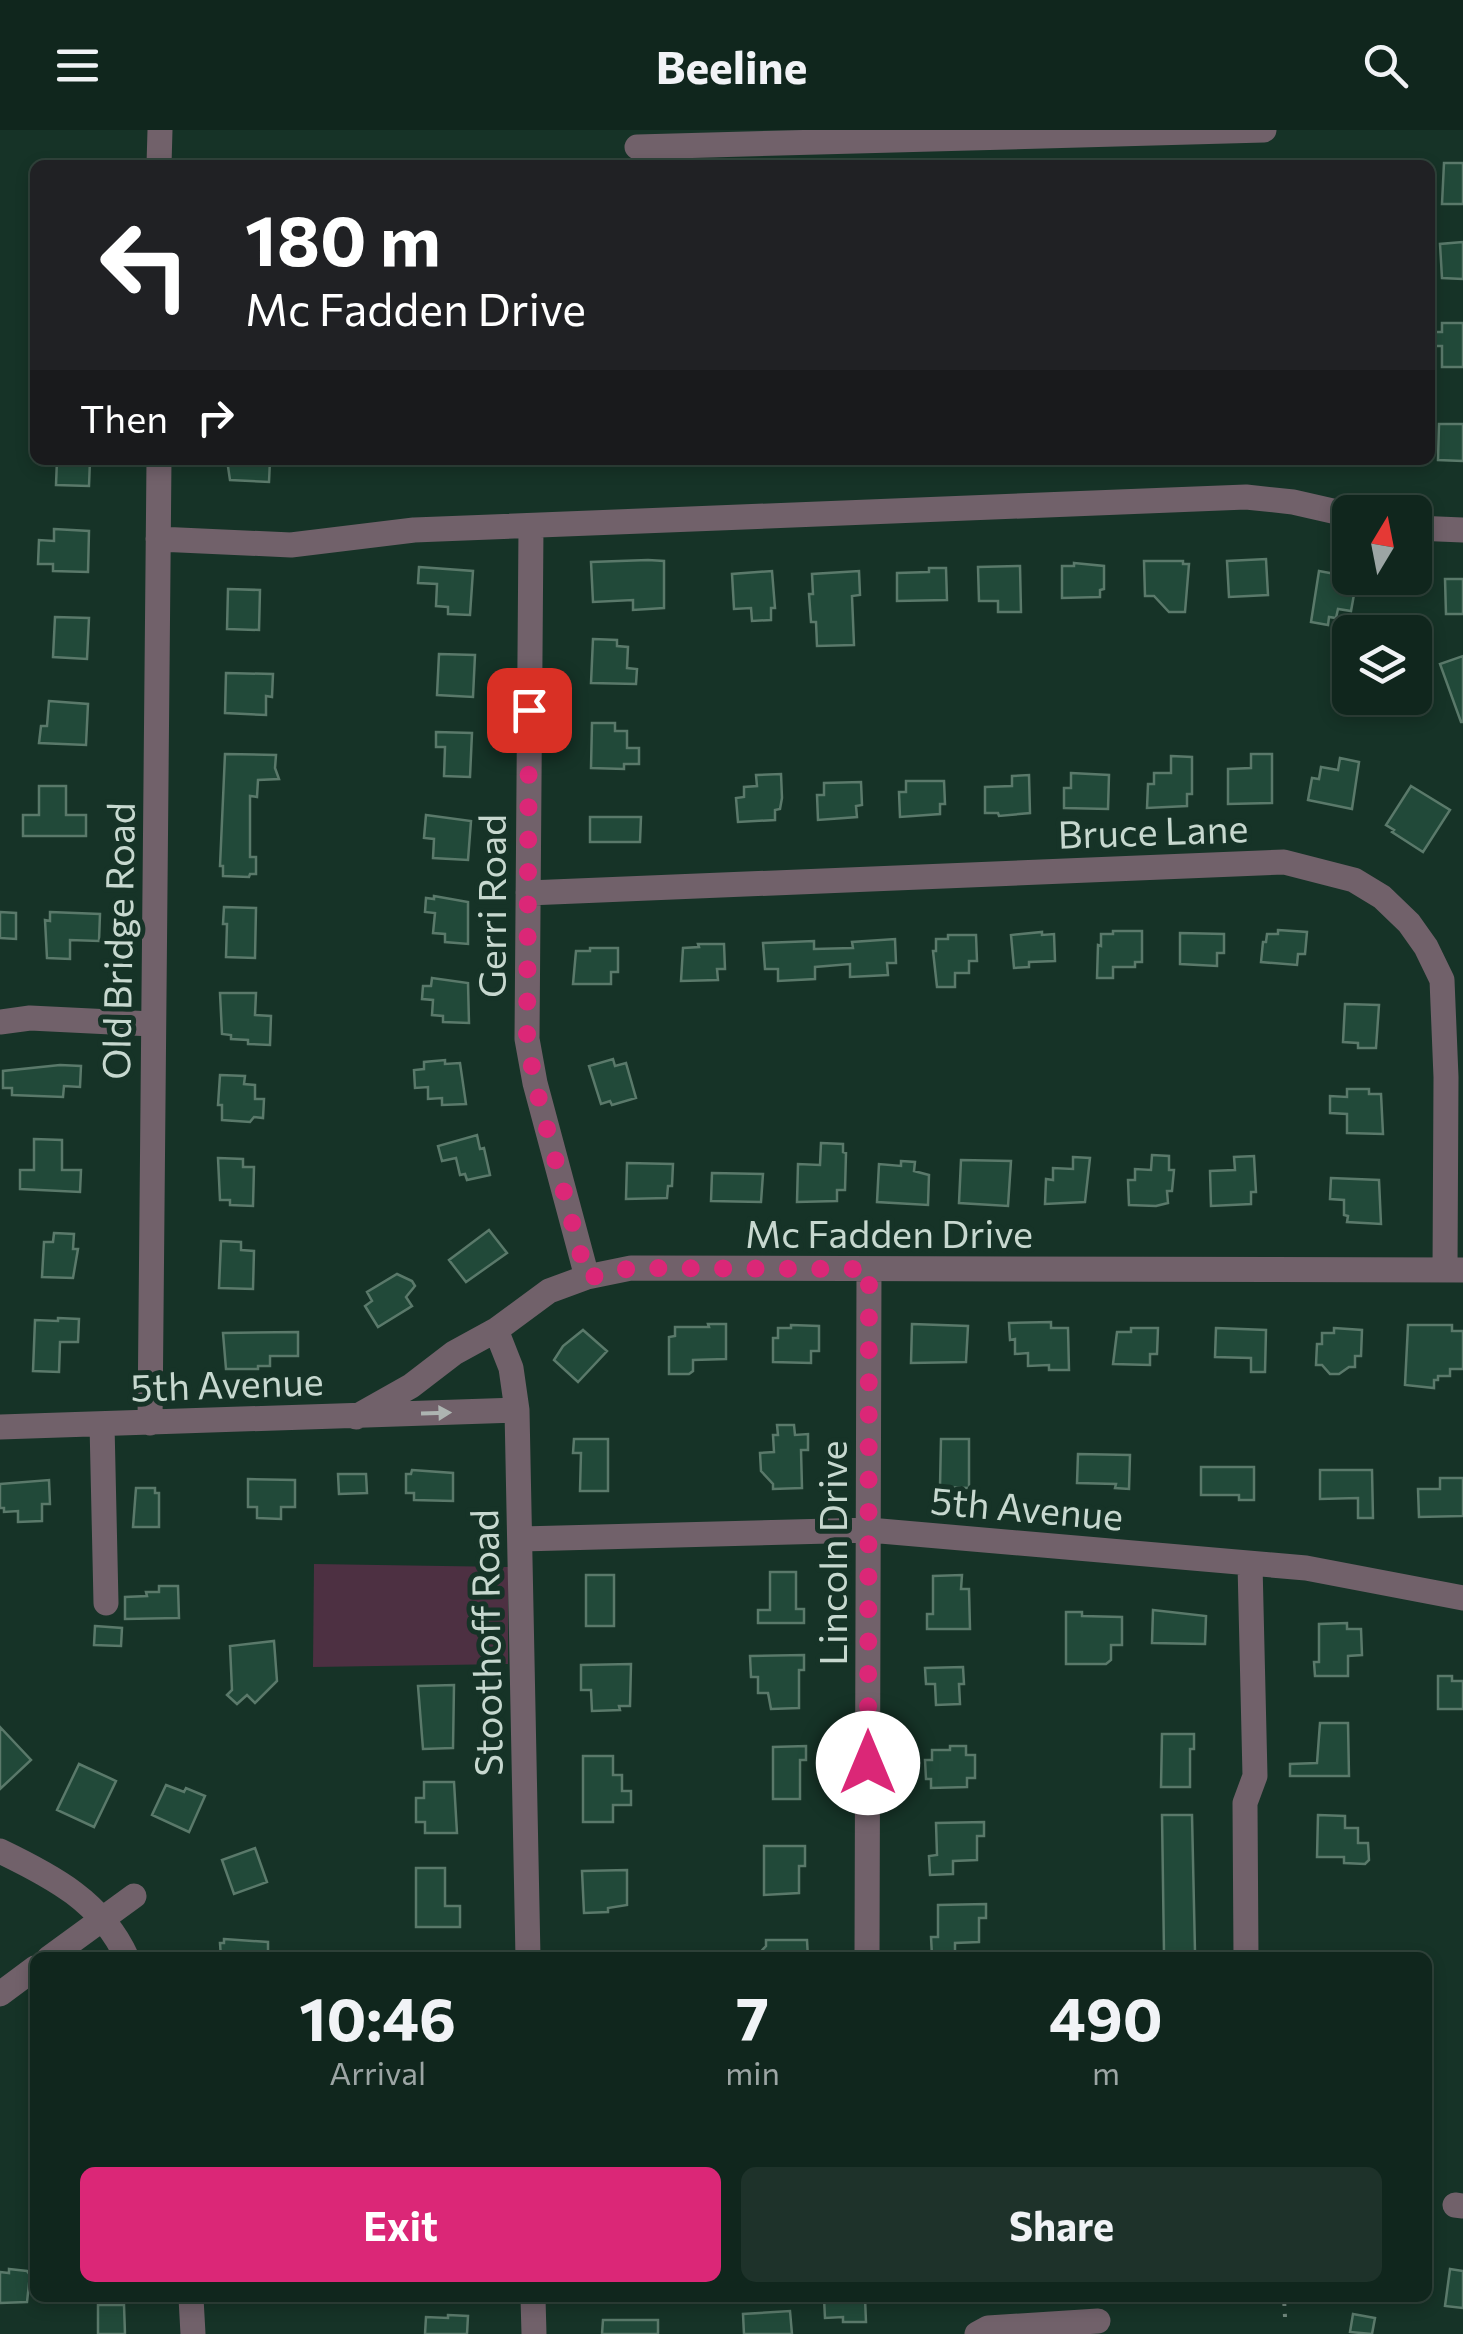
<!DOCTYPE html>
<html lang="en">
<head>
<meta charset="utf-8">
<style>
  :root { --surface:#10261d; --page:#1e322a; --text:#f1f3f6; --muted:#9ca5a4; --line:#30433b; --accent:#db2777 }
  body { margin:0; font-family:Commissioner,sans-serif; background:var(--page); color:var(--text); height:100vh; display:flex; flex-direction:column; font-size:38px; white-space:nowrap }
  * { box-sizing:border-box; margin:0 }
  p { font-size:32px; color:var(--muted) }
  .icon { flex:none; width:55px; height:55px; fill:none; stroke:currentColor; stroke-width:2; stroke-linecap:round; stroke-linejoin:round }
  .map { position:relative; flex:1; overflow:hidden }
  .side { position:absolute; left:30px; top:1822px; width:1402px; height:350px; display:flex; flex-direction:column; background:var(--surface); border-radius:15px; box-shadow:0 5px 15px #0003,0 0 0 2px var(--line) }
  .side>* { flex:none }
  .top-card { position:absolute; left:30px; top:30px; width:1405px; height:305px; border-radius:15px; box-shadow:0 5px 15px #0003,0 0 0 2px var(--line); background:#202124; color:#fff; overflow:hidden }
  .needle { width:65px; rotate:10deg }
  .fabs { position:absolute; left:1332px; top:365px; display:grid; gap:20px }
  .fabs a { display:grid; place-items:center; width:100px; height:100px; border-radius:15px; background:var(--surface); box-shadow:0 5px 15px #0003,0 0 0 2px var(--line); font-size:50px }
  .pin { position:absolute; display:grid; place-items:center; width:85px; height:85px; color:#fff; margin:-42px; border-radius:20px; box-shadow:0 5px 15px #0006 }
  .me { position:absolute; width:110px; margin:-55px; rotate:0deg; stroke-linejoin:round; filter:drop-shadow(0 0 8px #0008) }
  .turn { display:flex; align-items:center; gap:35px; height:210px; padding:0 50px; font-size:45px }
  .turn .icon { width:130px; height:130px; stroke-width:2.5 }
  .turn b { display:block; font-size:70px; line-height:85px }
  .then { display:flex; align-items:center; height:95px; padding:0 50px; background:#0003; gap:20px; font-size:38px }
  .eta { display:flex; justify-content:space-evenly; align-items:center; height:170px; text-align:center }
  .eta b { font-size:60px; font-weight:700; line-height:70px }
  .primary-button { display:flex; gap:20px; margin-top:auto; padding:20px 50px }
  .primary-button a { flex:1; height:115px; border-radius:15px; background:var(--accent); color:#fff; font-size:40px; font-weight:700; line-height:115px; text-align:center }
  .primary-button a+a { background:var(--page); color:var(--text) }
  header { display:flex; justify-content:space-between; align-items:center; height:130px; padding:0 50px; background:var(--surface); font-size:45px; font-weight:700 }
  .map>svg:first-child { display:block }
  .green { fill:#4d3042 }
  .building { fill:#214939; stroke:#5a796a; stroke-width:2.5 }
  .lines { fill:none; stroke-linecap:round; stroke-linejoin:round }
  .path { stroke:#6f867b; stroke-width:4; stroke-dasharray:8 8; stroke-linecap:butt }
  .minor { stroke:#71616a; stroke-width:25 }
  .oneway { fill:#adb4b1 }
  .route { stroke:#db2777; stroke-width:18; stroke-dasharray:0 32.4 }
  .labels { text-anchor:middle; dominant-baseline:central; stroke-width:10; stroke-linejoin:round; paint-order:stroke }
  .street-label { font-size:38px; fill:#c7d8cf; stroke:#163327 }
</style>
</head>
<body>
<header><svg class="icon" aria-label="menu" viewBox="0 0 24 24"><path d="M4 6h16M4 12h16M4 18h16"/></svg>Beeline<svg class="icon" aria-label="search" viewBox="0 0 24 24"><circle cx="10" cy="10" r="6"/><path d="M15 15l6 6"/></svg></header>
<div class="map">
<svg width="1463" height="2204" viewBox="0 0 1463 2204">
  <rect width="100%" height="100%" fill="#163327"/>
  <path class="green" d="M314,1434L508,1437V1534L313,1537Z"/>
  <path class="building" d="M1444,33H1463V74H1442Z
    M1463,112V149L1442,148L1440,114Z
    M1442,193H1463V237H1442V216H1430V202H1442Z
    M1439,294H1463V331L1438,330Z
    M57,330H90L89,356L56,355Z
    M227,330H270L269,352L230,350Z
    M54,399L89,401L88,442L53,441V434H38L39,410L54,411Z
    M1266,429L1268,465L1229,467L1227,431Z
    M648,430L664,431V478L633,480V470L593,472L591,432Z
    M1144,431H1183V434H1189L1185,482H1169L1154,466H1145Z
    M1074,433L1104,436V459L1100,460V467L1062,468V436H1074Z
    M1020,436L1021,482H998V471H979L978,437Z
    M419,437L473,441L470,485L448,484V477L436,476L437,454L418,453Z
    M929,438H946L947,470L897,471V443L929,442Z
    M772,441L775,478H771V490L752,491L751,478L734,479L732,444Z
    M859,441L860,465L852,466L854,515L817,516L816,492H811L809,464H813L812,444Z
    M1319,441L1357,448L1351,481L1338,479L1336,488L1329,487L1328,495L1311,492Z
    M1445,449H1463V484H1446Z
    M228,459L260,460L259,500L227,499Z
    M55,487L89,488L87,529L53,527Z
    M593,509L617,510V516L628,517L627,538L637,539L636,554L591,553Z
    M439,524L475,525L473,567L437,565Z
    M1463,526V592H1461L1440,534Z
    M226,543L273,544L272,567L266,566V585L225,583Z
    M49,571L88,574L86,615L39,613L41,596H47Z
    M592,593H615V601H627V618H639V634H624V639L591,638Z
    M436,602L472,603L470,647L444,646L445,617H436Z
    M225,624L276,625L275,638L279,649L258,650L257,667L250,666V727H256V744H250L249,747L223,746V736H220Z
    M1251,624H1272V673L1228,674V639L1251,638Z
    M1171,626L1192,627V664H1187V676L1147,678L1148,654H1154V643H1171Z
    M1340,628L1359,632L1352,679L1308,670L1312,648L1319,649L1321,637L1338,640Z
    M1071,643L1109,645L1108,679L1064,678V658H1071Z
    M781,644L782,668L780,679L775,680V690L738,692L736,668L744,667V657L757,656L756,645Z
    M1029,645L1030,683L999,686L998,683H985V657L1012,656V646Z
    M906,651H944L945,674H940V684L900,687L899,662H906Z
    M861,652L862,675L856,676L857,687L818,690L817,665H824V653Z
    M39,656H66V685H86V706H23V685H39Z
    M1411,656L1450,680L1423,722L1392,702L1394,700L1386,695Z
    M426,685L471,691L468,730L433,728L434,709L424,708Z
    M590,687H641L640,712H590Z
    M434,766L468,772V814L445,812V804L433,803L435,783L425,782L426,768L434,769Z
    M224,777L256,778L255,828L226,827L227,794H223Z
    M0,782L16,783V809L0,808Z
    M50,782L100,784L99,811L70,810V829L47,828L45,790L50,791Z
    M1278,800L1307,802L1305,824H1298L1297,835L1261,832L1263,812H1266L1267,804H1278Z
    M1113,801H1142V832H1135V837H1113V848H1097L1098,815L1101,816V804H1113Z
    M1042,802V805L1054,804L1055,831L1029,832V837L1014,838L1011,805Z
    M1180,803L1224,804V823H1217V836L1180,834Z
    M948,805H976L977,831H969V843H955V857H937L933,821H936V809H948Z
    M895,809L896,833H887L888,845L850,847V834L815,837V849L778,851V839H765L763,813L814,811V819L853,818L852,812Z
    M698,814H724L725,839H717L718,850L681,851L683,818L699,817Z
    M590,818H618V842H611V854H573L576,821H590Z
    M432,848L468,853L469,893L443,892V886L432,885L433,870L422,869L423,856H431Z
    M220,863H256L255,885L271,886L270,915L248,914V910L231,909V905L222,904Z
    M1345,874L1379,875L1376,918H1358V913L1343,912Z
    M613,929L615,936L626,933L636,968L612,975L610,971L601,974L589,936Z
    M445,930V934L460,933L466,974L442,975V968L428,969V957L415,958L414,940L424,939V932Z
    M60,935L81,936L80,957L64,956L63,967L12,965V958H3V941Z
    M220,945L245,946L244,954L255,955V969H264L263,988L254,987L250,992L222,990V975H218Z
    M1347,959H1369V964H1381L1383,1004L1347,1003V984L1330,983V966L1347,967Z
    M477,1005L480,1019L484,1018L490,1045L467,1050L465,1044L460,1045L456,1028L442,1031L438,1016Z
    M34,1009L62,1010V1040H81L80,1062L20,1059V1040H34Z
    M821,1013L843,1014V1022L846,1023L845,1060H837V1071L797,1072L798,1034L820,1035Z
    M1152,1025L1169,1026V1040H1174L1172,1061H1167L1168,1073L1156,1076L1129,1075L1128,1050H1135V1039L1151,1040Z
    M1254,1026L1256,1062H1251V1074L1211,1076L1210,1041L1235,1040L1234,1027Z
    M1073,1027L1090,1028L1085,1072L1045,1074L1046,1049L1053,1050V1038L1073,1039Z
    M218,1028L243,1029V1037H254L253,1076L230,1075V1070H220Z
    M961,1030L1011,1031L1008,1076L959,1073Z
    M901,1031L915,1032L914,1041L929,1045L928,1075L877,1072L879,1034L901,1036Z
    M627,1033L673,1034L672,1056H668L667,1068L626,1069Z
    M712,1043L763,1044L761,1072L711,1071Z
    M1331,1048L1379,1050L1381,1094L1347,1092L1348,1086L1344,1085V1070L1330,1069Z
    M489,1100L507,1123L466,1152L449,1130Z
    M54,1103L74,1104L73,1119H78L73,1148L42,1147L44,1112H53Z
    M221,1111L241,1112V1120L254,1121L253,1159L219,1158Z
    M397,1144L412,1151L415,1156L406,1167L412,1176L378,1197L365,1176L372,1171L367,1162Z
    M58,1188L79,1189L78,1212H60L59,1242L33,1241L35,1190L58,1191Z
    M1051,1192V1198H1068L1069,1240H1049V1235L1028,1236V1223L1015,1224V1209L1010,1210L1009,1193Z
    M708,1194H726V1229L693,1230V1241L689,1244H669V1207L675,1206V1197H709Z
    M912,1194L968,1196L966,1232L911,1233Z
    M791,1195L819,1196V1221H811V1233L773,1232V1208H778V1198H791Z
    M1408,1195H1452V1201H1463V1239H1450V1246H1438V1250H1434V1258L1405,1255Z
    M1131,1198H1158L1157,1224H1150V1235L1113,1234L1117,1202H1131Z
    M1216,1198L1266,1200L1265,1242H1251V1228L1215,1227Z
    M1334,1198L1362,1200L1361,1226H1355V1237H1349L1339,1244H1330L1322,1235H1316L1317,1214H1322V1203H1334Z
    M583,1200L607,1221L578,1252L554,1230L563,1216Z
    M298,1202V1226H270V1236H258V1239H226L223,1203Z
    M777,1295H794L795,1305L808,1304V1320H801L802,1358L773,1359V1354L761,1341L760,1323L774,1322L773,1305H778Z
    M574,1309H608V1361H580L581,1323H573Z
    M941,1309H969V1358L940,1357Z
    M1078,1324L1130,1325L1129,1359L1115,1358L1116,1354L1077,1353Z
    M1201,1337H1254V1370H1239V1365H1201Z
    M412,1340L453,1343V1371L414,1370V1363H406V1344H411Z
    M1320,1340H1372L1373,1388H1358V1368L1320,1369Z
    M338,1344H366L367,1363L339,1364Z
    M1440,1348H1463V1386L1419,1387L1418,1359H1440Z
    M248,1349L295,1350V1377H281V1389L257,1388V1377H248Z
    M49,1350L50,1374H42V1391L18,1392V1381L4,1382V1378H0V1354Z
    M136,1358H155V1363H159V1397H133Z
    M770,1442H796V1479H804V1493H758V1480H770Z
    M586,1445H614V1496H586Z
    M962,1445L961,1459H969L970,1499H927V1484H933V1446Z
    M159,1456H178L179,1488L125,1489V1467L147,1466L146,1462H159Z
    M1153,1480L1206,1486L1205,1514L1152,1513Z
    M1066,1482H1082V1486L1122,1487V1515H1111V1530L1106,1534H1066Z
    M1347,1493V1499H1361L1362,1525L1348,1526V1546H1315L1314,1532H1319V1494Z
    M95,1496L122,1498L121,1516L94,1515Z
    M274,1511L277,1551L255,1573L247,1565L237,1574L227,1565L232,1560L230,1516Z
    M804,1525V1540H799V1578L771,1579L768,1563H758V1547H751L750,1526Z
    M631,1534L630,1576H619L620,1580L592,1581L591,1560H581V1535Z
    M963,1537L964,1554H959L960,1574L936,1575L935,1554H926L925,1538Z
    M1438,1546H1452V1551H1463V1579H1438Z
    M454,1555L453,1618L423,1619L418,1556Z
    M1320,1593H1348L1349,1646H1290V1634L1317,1633Z
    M0,1597L31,1630L0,1659Z
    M1162,1604H1194V1619H1190V1657H1161Z
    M806,1616V1630H800V1669H773V1617Z
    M950,1616H966V1625H975V1648H967V1657L931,1658V1649H926L925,1630H932V1620H950Z
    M583,1626H613V1645H622V1661H631V1675H613V1692H583Z
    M79,1634L116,1651L94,1697L57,1680Z
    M424,1652H454L457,1703H425V1692H416V1668H424Z
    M166,1655L184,1662L186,1658L205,1666L189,1702L152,1685Z
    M1162,1685H1192L1195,1822L1164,1823Z
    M1318,1685L1345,1686V1698H1358V1713H1368L1369,1730L1365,1734L1344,1733V1727H1317Z
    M984,1692V1706H977V1730L953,1731V1744L930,1745L929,1726L937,1725L936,1693Z
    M764,1716H805V1736H799V1763L764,1765Z
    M255,1718L267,1752L234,1764L222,1730Z
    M416,1738H445V1776H460V1797H416Z
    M627,1740V1775L608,1778V1782L584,1783L582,1741Z
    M986,1774V1788H979V1812L955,1813V1826H932L931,1807H938V1775Z
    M224,1809L268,1812V1828H221L220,1813H224Z
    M766,1810H807L808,1828H755L766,1816Z
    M9,2139L27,2141L30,2145L27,2172L0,2173V2142L9,2143Z
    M1450,2139L1463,2141V2178L1445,2176Z
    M824,2168H865L866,2192H843V2187L825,2188Z
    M98,2175H124L125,2204H98Z
    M790,2181L792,2204H744L743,2184Z
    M1353,2184L1375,2188L1372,2204L1350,2202Z
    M448,2185L468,2186L467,2204H425L426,2187L448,2188Z
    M603,2190H658V2204H602Z"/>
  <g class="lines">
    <path class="path" d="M1284,2168L1285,2187"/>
    <path class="minor" d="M637,17L1264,0
      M159,35L160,0
      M531,397L527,909L535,953L587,1147
      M1415,398L1463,400
      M158,409L291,415L414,400L1246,367L1293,372L1350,385
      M528,763L1284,732L1354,750L1382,767L1409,793L1426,817L1442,850L1446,947L1445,1140
      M0,892L30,888L152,894
      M496,1200L511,1238L517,1280L528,1828
      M356,1287L411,1256L454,1223L496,1200L549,1161L587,1147L631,1138L1463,1140
      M150,1293L159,330
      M102,1294L106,1473
      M0,1297L517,1280
      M521,1409L869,1400L1306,1438L1463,1468
      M0,1721C52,1746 102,1772 127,1828
      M49,1828L134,1766
      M867,1828L869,1139
      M1246,1828L1245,1673L1255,1646L1250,1434
      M0,1864L35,1838
      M1455,2075L1463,2076
      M191,2168L193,2204
      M533,2168L534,2204
      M977,2204L988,2198L1098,2191"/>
  </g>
  <defs><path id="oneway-solid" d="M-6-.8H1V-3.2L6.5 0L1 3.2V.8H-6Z" transform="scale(2.5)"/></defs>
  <use class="oneway" href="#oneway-solid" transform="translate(436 1283) rotate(-2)"/>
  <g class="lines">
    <path class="route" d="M529,580L527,909L535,954L587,1148L631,1138L869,1139L868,1633"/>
  </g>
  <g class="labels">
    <g class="street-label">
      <text transform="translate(1153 700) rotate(-2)">Bruce Lane</text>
      <text transform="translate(490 776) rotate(-90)">Gerri Road</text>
      <text transform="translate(117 811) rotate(-89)">Old Bridge Road</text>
      <text x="889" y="1102">Mc Fadden Drive</text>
      <text transform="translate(227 1253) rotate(-2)">5th Avenue</text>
      <text transform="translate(1027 1377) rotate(5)">5th Avenue</text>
      <text transform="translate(831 1423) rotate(-90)">Lincoln Drive</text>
      <text transform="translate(485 1513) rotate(-91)">Stoothoff Road</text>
    </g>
  </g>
</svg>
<div class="fabs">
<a><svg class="needle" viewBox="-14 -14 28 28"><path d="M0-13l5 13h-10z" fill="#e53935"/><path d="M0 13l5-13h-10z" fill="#9ca5a4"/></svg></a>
<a><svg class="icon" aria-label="layers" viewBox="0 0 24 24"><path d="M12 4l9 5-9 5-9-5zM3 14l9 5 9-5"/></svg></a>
</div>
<div class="pin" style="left:529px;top:580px;background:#d93025"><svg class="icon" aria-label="arrive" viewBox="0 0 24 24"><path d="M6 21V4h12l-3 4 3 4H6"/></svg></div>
<svg class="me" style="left:868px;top:1633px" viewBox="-20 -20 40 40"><circle r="19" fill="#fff"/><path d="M0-13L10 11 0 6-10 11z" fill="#db2777"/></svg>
<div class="top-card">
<div class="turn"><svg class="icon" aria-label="left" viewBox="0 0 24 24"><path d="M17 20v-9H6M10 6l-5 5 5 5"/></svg><div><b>180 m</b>Mc Fadden Drive</div></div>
<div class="then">Then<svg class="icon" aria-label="right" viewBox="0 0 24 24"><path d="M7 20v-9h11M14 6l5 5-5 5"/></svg></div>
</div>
<section class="side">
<div class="eta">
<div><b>10:46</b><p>Arrival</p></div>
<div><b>7</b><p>min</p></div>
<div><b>490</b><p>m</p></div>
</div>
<div class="primary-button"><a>Exit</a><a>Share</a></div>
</section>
</div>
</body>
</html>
